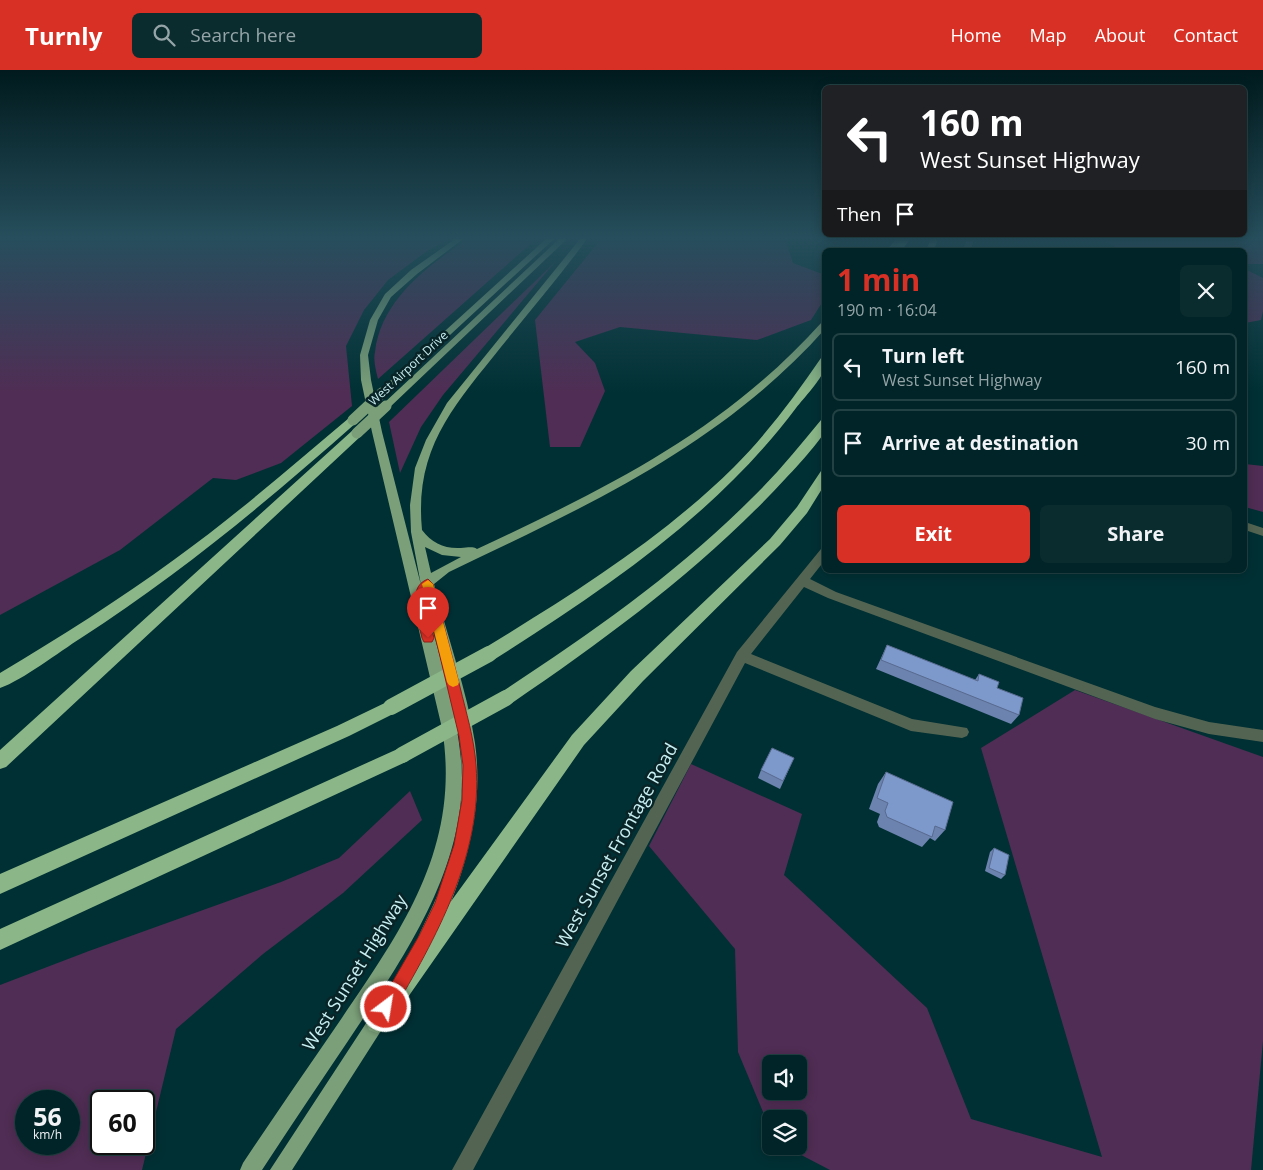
<!DOCTYPE html>
<html lang="en">
<head>
<meta charset="utf-8">
<style>
  :root { --surface:#002427; --page:#0a2c2f; --text:#f1f3f6; --muted:#95a4a7; --line:#224144; --accent:#d93025 }
  body { margin:0; font-family:"Open Sans",sans-serif; background:var(--page); color:var(--text); height:100vh; display:flex; flex-direction:column; font-size:19px; white-space:nowrap }
  * { box-sizing:border-box; margin:0 }
  p { font-size:16px; color:var(--muted) }
  .icon { flex:none; width:28px; height:28px; fill:none; stroke:currentColor; stroke-width:2; stroke-linecap:round; stroke-linejoin:round }
  .map { position:relative; flex:1; overflow:hidden }
  .panel { position:absolute; left:822px; top:178px; width:425px; height:325px; display:flex; flex-direction:column; background:var(--surface); border-radius:8px; box-shadow:0 2px 12px #0003,0 0 0 1px var(--line) }
  .panel>* { flex:none }
  .guide { position:absolute; left:822px; top:15px; width:425px; height:152px; border-radius:8px; box-shadow:0 2px 12px #0003,0 0 0 1px var(--line); background:#202124; color:#fff; overflow:hidden }
  .controls { position:absolute; left:762px; top:985px; display:grid; gap:10px }
  .controls a { display:grid; place-items:center; width:45px; height:45px; border-radius:8px; background:var(--surface); box-shadow:0 2px 12px #0003,0 0 0 1px var(--line); font-size:25px }
  .speed { position:absolute; left:15px; top:1020px; display:flex; gap:10px; font-size:25px; font-weight:700; text-align:center }
  .speed>* { display:grid; place-content:center; width:65px; height:65px; border-radius:50%; background:var(--surface); box-shadow:0 2px 12px #0003,0 0 0 1px var(--line); line-height:1 }
  .speed small { font-size:12px; font-weight:400 }
  .speed .limit { border:2px solid #111; border-radius:8px; background:#fff; color:#111 }
  .pin { position:absolute; display:grid; place-items:center; width:42px; height:42px; color:#fff; margin:-51px -21px; border-radius:50% 50% 50% 0; rotate:-45deg; box-shadow:0 0 5px #0007 }
  .pin .icon { rotate:45deg }
  .me { position:absolute; width:55px; margin:-28px; rotate:31deg; stroke-linejoin:round; filter:drop-shadow(0 0 4px #0008) }
  .turn { display:flex; align-items:center; gap:18px; height:105px; padding:0 15px; font-size:22px }
  .turn .icon { width:65px; height:65px; stroke-width:2.5 }
  .turn b { display:block; font-size:35px; line-height:42px }
  .then { display:flex; align-items:center; height:48px; padding:0 15px; background:#0003; gap:10px; font-size:19px }
  .round { display:grid; place-items:center; flex:none; width:52px; height:52px; border-radius:8px; background:var(--page) }
  .summary { display:flex; align-items:center; justify-content:space-between; height:85px; padding:0 15px }
  h1 { font-size:30px; font-weight:700; line-height:38px; color:var(--accent) }
  .primary-button { display:flex; gap:10px; margin-top:auto; padding:10px 15px }
  .primary-button a { flex:1; height:58px; border-radius:8px; background:var(--accent); color:#fff; font-size:20px; font-weight:700; line-height:58px; text-align:center }
  .primary-button a+a { background:var(--page); color:var(--text) }
  ul { padding:0; list-style:none }
  li { display:flex; align-items:center; gap:15px; height:68px; margin:0 10px 8px; padding:0 5px; border:2px solid var(--line); border-radius:8px }
  li div { flex:1 }
  li b { display:block; font-size:19px }
  li em { font-style:normal }
  header { display:flex; align-items:center; gap:30px; box-sizing:border-box; height:70px; padding:0 25px; background:var(--accent); color:#fff }
  header strong { font-size:24px }
  nav { display:flex; gap:28px; margin-inline-start:auto; font-size:18px }
  .search { width:350px; height:45px; background:var(--page); display:flex; align-items:center; gap:12px; box-sizing:border-box; padding:0 18px; border-radius:8px; color:var(--muted); font-size:19px }
  .map>svg:first-child { display:block }
  .green { fill:#502d54; fill-rule:evenodd }
  .lines { fill:none; stroke-linecap:round; stroke-linejoin:round }
  .minor { fill:#536552; fill-rule:evenodd }
  .major { fill:#7ba079; fill-rule:evenodd }
  .highway { fill:#8bb788; fill-rule:evenodd }
  .major-bridge { stroke:#7ba079; stroke-width:11 }
  .highway-bridge { stroke:#8bb788; stroke-width:16 }
  .wall { fill:#6c83af }
  .building { fill:#7d98cb; stroke:#586a8e }
  .route { fill:#d93025; stroke:#8d1f18 }
  .slow { fill:#f59e0b }
  .labels { text-anchor:middle; dominant-baseline:central; stroke-width:5; stroke-linejoin:round; paint-order:stroke }
  .far-street-label { font-size:12px; fill:#c8eff2; stroke:#092427 }
  .near-street-label { font-size:18px; fill:#c8eff2; stroke:#092427 }
</style>
</head>
<body>
<header>
<strong>Turnly</strong>
<div class="search"><svg class="icon" aria-label="search" viewBox="0 0 24 24"><circle cx="10" cy="10" r="6"/><path d="M15 15l6 6"/></svg>Search here</div>
<nav><a>Home</a><a>Map</a><a>About</a><a>Contact</a></nav>
</header>
<div class="map">
<svg width="1263" height="1100" viewBox="0 0 1263 1100">
  <rect width="100%" height="100%" fill="#003034"/>
  <path class="green" d="M0,169H449L427,181L388,210L364,240L346,276L352,336L281,393L236,410L213,408L120,480L0,545Z
    M467,169H536L378,309C376,301 373,290 375,282C381,230 427,197 467,169Z
    M601,169H785L793,193L825,205V228L811,250L757,270L620,257L575,272L595,293L605,321L580,377H550L535,250Z
    M1104,169H1263V194H1245V180H1119Z
    M555,192L443,325L421,357L400,403L389,352Z
    M1245,199L1263,208V241L1261,250L1245,253Z
    M1245,394L1263,396V442L1245,437Z
    M1075,620L1263,687V971L1251,1100H830L784,1076H799V1049H771V1061L738,982L735,879L649,776L691,694L802,744L784,805L927,938L971,1049L1102,1087L981,678ZM771,994H799V1021H771Z
    M410,721L422,750L343,823L263,884L176,959L142,1100H0V915L89,881L281,812L339,788ZM26,1031H69V1074H26ZM101,1031H144V1074H101Z"/>
  <g class="lines">
    <path class="minor" d="M967,169H974L971,180H963Z
      M1245,452L1263,458V466L1245,460Z
      M825,478V490L810,509L836,522L1155,637L1209,652L1263,660V672L1209,664L1155,649L828,528L804,517L751,584L912,649L967,658L969,662L967,666L962,668L911,661L745,593L473,1100H452L737,582L821,479Z"/>
    <path class="major" d="M455,169H463L417,204L391,227L378,250L368,285L371,310L382,362L421,515L411,462L410,435L415,398L426,370L447,333L580,169H587C560,206 530,241 501,277C454,336 414,378 422,460C432,473 444,479 461,478C467,478 472,476 477,479C609,417 723,362 822,252H825V259C722,375 587,436 449,502L434,514C447,567 467,619 475,673C485,745 462,812 432,876L426,879L420,876L417,870C426,849 437,829 445,807C472,728 464,667 442,588C438,573 430,534 423,523C437,581 461,649 462,708C462,806 400,893 348,971C319,1014 290,1057 262,1100H240L243,1093C273,1048 304,1003 335,958C399,864 462,780 442,658L372,362L361,310L360,285L370,250L385,224L411,200ZM425,477L442,485L461,487L431,503Z
      M546,169H554L385,325H379V321Z
      M559,169H567L389,338H383V334Z
      M896,169H903L895,180H887Z
      M931,169H938L934,180H926Z
      M380,938L386,941L389,947L386,953L292,1100H270L374,941Z"/>
    <path class="highway" d="M901,169H910L902,180H894Z
      M825,287C825,290 826,295 825,298C821,310 804,328 796,338C716,445 606,518 495,589L489,590L483,589L481,584L483,579C571,525 660,470 734,397C767,364 795,326 821,288Z
      M353,346L359,350L357,352C269,430 180,504 81,568C59,582 23,610 0,618V603C60,567 119,530 175,489C236,445 292,396 349,348Z
      M825,349C825,352 826,358 825,361C822,369 794,400 786,408C705,496 610,566 512,633L506,635L500,633L498,628L500,623C588,565 675,505 750,430C776,405 798,378 821,350Z
      M357,359L363,363L361,366L6,697L0,699V680L353,360Z
      M825,400V414L807,443L780,475L643,611L584,675L385,960L377,963L369,960L366,952L369,944L572,665L631,601L770,469L797,437L821,401Z
      M391,630L397,632L399,637L397,642L349,666L0,824V804L337,656Z
      M402,677L408,679L411,685L408,691L0,880V859Z"/>
    <path class="major-bridge" d="M353,350L382,323
      M357,363L386,336"/>
    <path class="highway-bridge" d="M391,637L489,584
      M402,685L506,628"/>
  </g>
  <path class="wall" d="M887,575L975,610L979,604L997,618L1019,645L1011,654L876,599Z
    M794,688L780,719L758,708L761,700Z
    M886,702L945,760L935,771L930,768L922,777L879,757L877,752L880,744L869,739L878,714Z
    M994,778L1005,805L1001,809L985,801L990,782Z"/>
  <path class="building" d="M887,575L978,611L979,604L999,612L997,618L1023,628L1019,645L881,590Z
    M772,678L794,688L783,711L761,700Z
    M886,702L953,732L945,760L935,756L932,767L887,747L885,741L888,733L877,728Z
    M994,778L1009,785L1005,805L989,798Z"/>
  <linearGradient id="sky" x2="0" y2="1"><stop stop-color="#001a1d"/><stop offset="0.52" stop-color="#264e5c"/><stop offset="1" stop-color="#264e5c" stop-opacity="0"/></linearGradient>
  <rect width="1263" height="323" fill="url(#sky)"/>
  <path class="route" d="M428,509L433,514C442,548 451,582 460,617C466,642 474,668 476,695C483,784 436,868 392,943L386,945L381,943L378,937L419,866L435,833L454,775L462,730L463,695L459,666L426,528L425,533L434,568L432,572H424L422,568C419,553 405,517 428,509Z"/>
  <path class="slow" d="M428,510L433,514L459,612L458,615L453,617L449,615L447,612L422,514Z"/>
  <g class="labels">
    <g class="far-street-label">
      <text transform="translate(408 298) rotate(-43)">West Airport Drive</text>
    </g>
    <g class="near-street-label">
      <text transform="translate(616 775) rotate(-61)">West Sunset Frontage Road</text>
      <text transform="translate(354 902) rotate(-58)">West Sunset Highway</text>
    </g>
  </g>
</svg>
<div class="controls">
<a><svg class="icon" aria-label="sound" viewBox="0 0 24 24"><path d="M4 9h4l5-4v14l-5-4H4zM17 9q2 3 0 6"/></svg></a>
<a><svg class="icon" aria-label="layers" viewBox="0 0 24 24"><path d="M12 4l9 5-9 5-9-5zM3 14l9 5 9-5"/></svg></a>
</div>
<div class="speed"><div>56<small>km/h</small></div><div class="limit">60</div></div>
<div class="pin" style="left:428px;top:568px;background:#d93025"><svg class="icon" aria-label="arrive" viewBox="0 0 24 24"><path d="M6 21V4h12l-3 4 3 4H6"/></svg></div>
<svg class="me" style="left:386px;top:937px" viewBox="-20 -20 40 40"><circle r="17" fill="#d93025" stroke="#fff" stroke-width="3"/><path d="M0-11L8 9 0 5-8 9z" fill="#fff"/></svg>
<div class="guide">
<div class="turn"><svg class="icon" aria-label="left" viewBox="0 0 24 24"><path d="M17 20v-9H6M10 6l-5 5 5 5"/></svg><div><b>160 m</b>West Sunset Highway</div></div>
<div class="then">Then<svg class="icon" aria-label="arrive" viewBox="0 0 24 24"><path d="M6 21V4h12l-3 4 3 4H6"/></svg></div>
</div>
<section class="panel">
<div class="summary"><div><h1>1 min</h1><p>190 m · 16:04</p></div><a class="round"><svg class="icon" aria-label="close" viewBox="0 0 24 24"><path d="M6 6l12 12M18 6L6 18"/></svg></a></div>
<ul>
<li><svg class="icon" aria-label="left" viewBox="0 0 24 24"><path d="M17 20v-9H6M10 6l-5 5 5 5"/></svg><div><b>Turn left</b><p>West Sunset Highway</p></div><em>160 m</em></li>
<li><svg class="icon" aria-label="arrive" viewBox="0 0 24 24"><path d="M6 21V4h12l-3 4 3 4H6"/></svg><div><b>Arrive at destination</b></div><em>30 m</em></li>
</ul>
<div class="primary-button"><a>Exit</a><a>Share</a></div>
</section>
</div>
</body>
</html>
